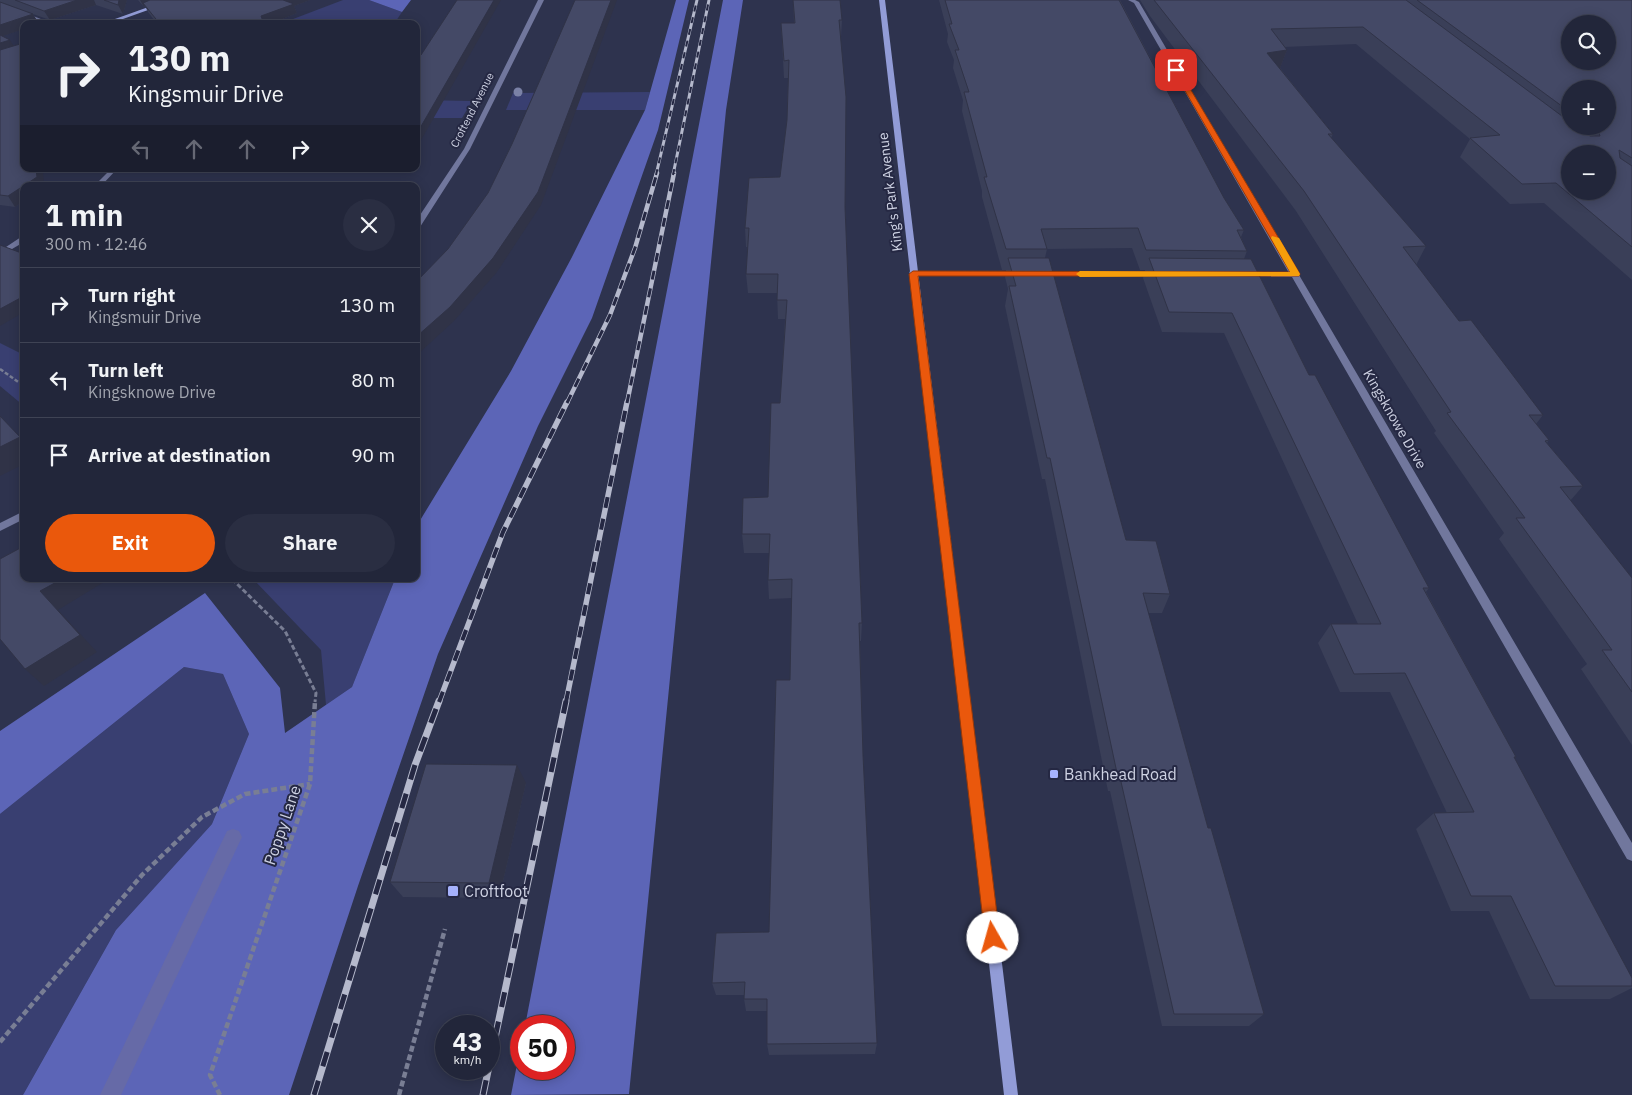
<!DOCTYPE html>
<html lang="en">
<head>
<meta charset="utf-8">
<style>
  :root { --surface:#22263a; --page:#2a2e42; --text:#f1f3f6; --muted:#a2a5af; --line:#3f4354; --accent:#ea580c }
  body { margin:0; font-family:"IBM Plex Sans",sans-serif; background:var(--page); color:var(--text); height:100vh; display:flex; flex-direction:column; font-size:19px; white-space:nowrap }
  * { box-sizing:border-box; margin:0 }
  p { font-size:16px; color:var(--muted) }
  .icon { flex:none; width:28px; height:28px; fill:none; stroke:currentColor; stroke-width:2; stroke-linecap:round; stroke-linejoin:round }
  .map { position:relative; flex:1; overflow:hidden }
  .sheet { position:absolute; left:20px; top:182px; width:400px; height:400px; display:flex; flex-direction:column; background:var(--surface); border-radius:10px; box-shadow:0 2px 12px #0003,0 0 0 1px var(--line) }
  .sheet>* { flex:none }
  .banner { position:absolute; left:20px; top:20px; width:400px; height:152px; border-radius:10px; box-shadow:0 2px 12px #0003,0 0 0 1px var(--line); background:#22263a; color:var(--text); overflow:hidden }
  .fabs { position:absolute; left:1561px; top:15px; display:grid; gap:10px }
  .fabs a { display:grid; place-items:center; width:55px; height:55px; border-radius:50%; background:var(--surface); box-shadow:0 2px 12px #0003,0 0 0 1px var(--line); font-size:25px }
  .speed { position:absolute; left:435px; top:1015px; display:flex; gap:10px; font-size:25px; font-weight:700; text-align:center }
  .speed>* { display:grid; place-content:center; width:65px; height:65px; border-radius:50%; background:var(--surface); box-shadow:0 2px 12px #0003,0 0 0 1px var(--line); line-height:1 }
  .speed small { font-size:12px; font-weight:400 }
  .speed .limit { border:8px solid #d22; background:#fff; color:#111 }
  .pin { position:absolute; display:grid; place-items:center; width:42px; height:42px; color:#fff; margin:-21px; border-radius:10px; box-shadow:0 2px 8px #0006 }
  .me { position:absolute; width:55px; margin:-28px; rotate:353deg; stroke-linejoin:round; filter:drop-shadow(0 0 4px #0008) }
  .turn { display:flex; align-items:center; gap:18px; height:105px; padding:0 25px; font-size:22px }
  .turn .icon { width:65px; height:65px; stroke-width:2.5 }
  .turn b { display:block; font-size:35px; line-height:42px }
  .lanes { display:flex; align-items:center; height:48px; padding:0 25px; background:#0003; justify-content:center; gap:25px; direction:ltr }
  .lanes .off { opacity:.35 }
  .round { display:grid; place-items:center; flex:none; width:52px; height:52px; border-radius:26px; background:var(--page) }
  .headline { display:flex; align-items:center; justify-content:space-between; height:85px; padding:0 25px }
  h1 { font-size:30px; font-weight:800; line-height:38px }
  .button { display:flex; gap:10px; margin-top:auto; padding:10px 25px }
  .button a { flex:1; height:58px; border-radius:30px; background:var(--accent); color:#fff; font-size:20px; font-weight:800; line-height:58px; text-align:center }
  .button a+a { background:var(--page); color:var(--text) }
  ul { padding:0; list-style:none }
  li { display:flex; align-items:center; gap:15px; height:75px; padding:0 25px; border-top:1px solid var(--line) }
  li div { flex:1 }
  li b { display:block; font-size:19px }
  li em { font-style:normal }
  .map>svg:first-child { display:block }
  .green { fill:#393f71 }
  .forest { fill:#5c65b7 }
  .lines { fill:none; stroke-linecap:round; stroke-linejoin:round }
  .stream { fill:#666aa7; fill-rule:evenodd }
  .path-far2 { stroke:#797e94; stroke-width:2.5; stroke-dasharray:4 2; stroke-linecap:butt }
  .path-far1 { stroke:#797e94; stroke-width:3; stroke-dasharray:5 2.5; stroke-linecap:butt }
  .path { stroke:#797e94; stroke-width:4.5; stroke-dasharray:6 3; stroke-linecap:butt }
  .street { fill:#71779d; fill-rule:evenodd }
  .secondary { fill:#929cd7; fill-rule:evenodd }
  .rail-far3-casing { stroke:#b5b9cc; stroke-width:3 }
  .rail-far2-casing { stroke:#b5b9cc; stroke-width:4.5 }
  .rail-far1-casing { stroke:#b5b9cc; stroke-width:5.5 }
  .rail-casing { stroke:#b5b9cc; stroke-width:7 }
  .rail-far3 { stroke:#252843; stroke-width:2; stroke-dasharray:6; stroke-linecap:butt }
  .rail-far2 { stroke:#252843; stroke-width:3; stroke-dasharray:9; stroke-linecap:butt }
  .rail-far1 { stroke:#252843; stroke-width:4; stroke-dasharray:11; stroke-linecap:butt }
  .rail { stroke:#252843; stroke-width:5; stroke-dasharray:15; stroke-linecap:butt }
  .tree { fill:#7a81a6 }
  .wall { fill:#3a3f58; fill-rule:evenodd }
  .shaded-wall { fill:#303347 }
  .building { fill:#444966; stroke:#303347; fill-rule:evenodd }
  .route { fill:#ea580c; stroke:#983908 }
  .slow { fill:#f59e0b }
  .poi-dot { fill:#a5b1fc; stroke:#252843; stroke-width:2 }
  .labels { text-anchor:middle; dominant-baseline:central; stroke-width:4; stroke-linejoin:round; paint-order:stroke }
  .far-street-label { font-size:11px; fill:#ced2e3; stroke:#252843 }
  .street-label { font-size:14px; fill:#ced2e3; stroke:#252843 }
  .near-poi-label { font-size:16px; fill:#ced2e3; stroke:#252843; text-anchor:start }
  .near-street-label { font-size:16px; fill:#ced2e3; stroke:#252843 }
</style>
</head>
<body>
<div class="map">
<svg width="1632" height="1095" viewBox="0 0 1632 1095">
  <rect width="100%" height="100%" fill="#2e334e"/>
  <path class="green" d="M343,0H369L402,12L394,24H280Z
    M650,92L645,110H506L513,93Z
    M416,100L472,101L462,118H416Z
    M0,343L24,355V406L0,386Z
    M253,579H395L352,687L326,705L321,650Z
    M184,667L223,674L249,734L212,824L116,930L23,1095H0V814Z"/>
  <path class="forest" d="M369,0H411L402,12Z
    M676,0H689L658,130L592,318L538,426L438,654L358,886L289,1095H23L116,930L212,824L249,734L223,674L184,667L0,814V731L205,593L280,688L285,733L352,687L395,579H416V527L511,371L572,257L645,110Z
    M723,0H743L726,110L629,1094L511,1095L521,1044V1069H564V1026H525Z"/>
  <g class="lines">
    <path class="stream" d="M233,829L239,831L242,837L121,1095H100L227,831Z"/>
    <path class="path-far2" d="M0,369L24,386"/>
    <path class="path-far1" d="M232,579L285,631L316,693L315,702"/>
    <path class="path" d="M0,1042L142,875L202,817L245,794L310,784
      M220,1095L210,1075L310,784L315,701
      M399,1095L445,929"/>
    <path class="street" d="M538,0H544L470,149L420,227L416,229V221L464,149Z
      M1128,0H1135L1139,2L1632,843V861L1627,859L1292,277L1247,276L1243,274L1247,272L1289,273L1134,3Z
      M0,3L51,23V24H44L0,7Z
      M111,169H117L101,186H94Z
      M21,237H24V242L0,256V251Z
      M910,271L1018,272L1022,274L1018,276L913,275L909,273Z
      M1037,272H1158L1162,274L1158,276H1040L1036,274Z
      M24,511V519L0,531V523Z"/>
    <path class="secondary" d="M168,0H176L109,24H101Z
      M879,0H885L1018,1095H1004Z"/>
    <defs>
      <path id="rail-far3" d="M656,175L697,0
        M673,175L709,0"/>
      <path id="rail-far2" d="M567,403L610,315L635,248L657,173
        M627,403L674,173"/>
      <path id="rail-far1" d="M439,702L503,532L567,402
        M566,702L627,402"/>
      <path id="rail" d="M314,1095L415,765L439,701
        M483,1095L566,701"/>
    </defs>
    <use href="#rail-far3" class="rail-far3-casing"/>
    <use href="#rail-far2" class="rail-far2-casing"/>
    <use href="#rail-far1" class="rail-far1-casing"/>
    <use href="#rail" class="rail-casing"/>
    <use href="#rail-far3" class="rail-far3"/>
    <use href="#rail-far2" class="rail-far2"/>
    <use href="#rail-far1" class="rail-far1"/>
    <use href="#rail" class="rail"/>
  </g>
  <circle class="tree" cx="518" cy="92" r="4.5"/>
  <path class="wall" d="M0,0H127L123,14L96,5L50,20L33,14L39,24H24V29L2,36L24,186V201L15,207L0,205Z
    M138,0H310L294,6L297,13L270,24H157L148,12L145,6L144,7Z
    M793,0L842,20L841,37H840L845,207L862,623L861,641H860L863,755L877,1043L875,1054L769,1055L767,1044V1011H746L744,999V995H716L712,983L769,932L790,680L792,598L769,599L768,580L769,553H744L742,534L768,497L780,403L785,319H778L777,293H748L746,274L748,247H746L745,228L780,177L787,120L788,78H784L781,23H794Z
    M939,0H1120L1224,198L1244,230L1241,237L1247,251L1244,259L1429,588L1426,592L1516,757L1514,758L1632,978V988L1610,999H1530L1489,911H1451L1416,829L1434,813H1447L1390,692H1340L1318,643L1331,624H1358L1224,333L1162,332L1143,278L1145,270H1140L1132,248L1047,249L1045,258L1126,540L1170,594L1162,613H1148L1208,828L1264,1014L1249,1026H1162L1110,791H1108L1045,479H1042L1005,306L1008,289L1005,277L1006,270H1002L982,197V191L962,111L963,100L953,68L954,60L947,42L948,34Z
    M1140,0H1632V280L1544,203L1510,204L1460,157L1470,139L1356,44L1284,47L1287,50L1280,68L1333,134L1331,138L1426,246L1416,265L1459,321L1543,415L1536,424L1549,440L1547,443L1583,486L1570,501L1632,578V745L1581,669L1587,664L1499,539L1504,533L1434,433L1436,431L1296,211L1150,16ZM1570,89L1608,126H1570Z
    M526,783L499,898L403,897L390,882Z"/>
  <path class="shaded-wall" d="M77,0H94L96,5L50,20L44,11Z
    M119,0H127L123,14L118,5Z
    M140,0H162L143,3L145,6L144,7Z
    M282,0H310L294,6L297,13L270,24H264L261,16Z
    M494,0H501L416,149V135Z
    M611,0H617L541,205L497,272L454,321L416,356V337Z
    M33,14L39,24H24V29L0,37V25Z
    M10,40L16,50L0,55V43Z
    M1287,50L1280,68L1261,71L1267,53Z
    M36,169H43L44,186H24V201L15,207L8,196Z
    M24,296V312L0,326V309Z
    M20,437L24,441V464L0,476V447Z
    M62,579H109L58,610L97,652L44,686L25,669L40,591Z
    M517,765L526,783L499,898L489,883Z"/>
  <path class="building" d="M15,0H77L44,11Z
    M104,0H119L118,5Z
    M150,0H283L294,4L261,16L264,24H160L143,3Z
    M457,0H494L416,135V55H421Z
    M575,0H611L538,192L493,258L450,307L416,337V282L448,249L488,193L512,144Z
    M793,0H840L842,20H839L846,97L845,207L862,623H859L863,755L877,1043L767,1044V999H744L745,982L712,983L716,933L769,932L776,680H790L792,579L768,580L770,534H742L743,498L768,497L771,403H780L787,300H777L778,274H746L749,228H745L749,178L780,177L787,120L789,60L784,61L781,23H795Z
    M945,0H1119L1224,198L1244,230H1237L1247,251L1146,250L1138,228L1041,229L1047,249H1006L984,177H987L964,92H969L955,50H959L949,24H952Z
    M1154,0H1406L1570,122V126H1576L1590,136H1600L1599,133L1590,126H1608V89H1570V112L1417,0H1632V158L1619,150L1620,158L1632,166V247L1556,183L1522,184L1470,138L1500,135L1363,27L1271,29L1287,50L1267,53L1333,134H1328L1426,246L1403,247L1459,321L1471,320L1543,415H1529L1549,440L1545,441L1583,486L1560,487L1632,578V692L1602,650H1612L1516,518H1525L1447,413L1451,412L1304,191ZM1570,24H1608V61H1570ZM1570,154H1608V191H1570Z
    M0,2L33,14L0,25Z
    M0,35L10,40L0,43Z
    M20,44L24,45V169H36L37,177L8,196L0,195V50Z
    M358,183L361,186H354Z
    M0,245L24,254V296L0,309Z
    M1008,258H1049L1126,540L1156,541L1170,594L1143,593L1208,828H1211L1264,1014H1174L1119,773H1117L1050,458H1047L1009,286H1016Z
    M1149,258L1251,259L1309,375H1315L1429,588H1423L1516,757H1514L1632,978V986H1555L1511,896H1471L1434,813L1474,812L1405,673L1354,674L1331,624H1381L1232,313L1169,312Z
    M0,416L20,437L0,447Z
    M24,546V579H62L40,591L80,635L25,669L0,639V559Z
    M426,764L517,765L489,883L390,882Z"/>
  <path class="route" d="M1176,68L1179,70L1300,274L1299,276H918L1000,938L998,944L993,946L987,944L985,938L909,274L913,271L1290,272L1173,70Z"/>
  <path class="slow" d="M1272,236L1279,238L1300,274L1299,276L1080,277L1076,274L1080,271L1290,272L1271,238Z"/>
  <g class="poi-dot">
    <rect x="1049" y="769" width="10" height="10" rx="2.5"/>
    <rect x="447" y="885" width="12" height="12" rx="2.5"/>
  </g>
  <g class="labels">
    <g class="far-street-label">
      <text transform="translate(472 110) rotate(-63)">Croftend Avenue</text>
    </g>
    <g class="street-label">
      <text transform="translate(890 192) rotate(-97)">King's Park Avenue</text>
      <text transform="translate(1395 419) rotate(60)">Kingsknowe Drive</text>
    </g>
    <g class="near-poi-label">
      <text x="1064" y="774">Bankhead Road</text>
      <text x="464" y="891">Croftfoot</text>
    </g>
    <g class="near-street-label">
      <text transform="translate(282 825) rotate(-71)">Poppy Lane</text>
    </g>
  </g>
</svg>
<div class="fabs">
<a><svg class="icon" aria-label="search" viewBox="0 0 24 24"><circle cx="10" cy="10" r="6"/><path d="M15 15l6 6"/></svg></a>
<a>+</a>
<a>−</a>
</div>
<div class="speed"><div>43<small>km/h</small></div><div class="limit">50</div></div>
<div class="pin" style="left:1176px;top:70px;background:#d93025"><svg class="icon" aria-label="arrive" viewBox="0 0 24 24"><path d="M6 21V4h12l-3 4 3 4H6"/></svg></div>
<svg class="me" style="left:993px;top:938px" viewBox="-20 -20 40 40"><circle r="19" fill="#fff"/><path d="M0-13L10 11 0 6-10 11z" fill="#ea580c"/></svg>
<div class="banner">
<div class="turn"><svg class="icon" aria-label="right" viewBox="0 0 24 24"><path d="M7 20v-9h11M14 6l5 5-5 5"/></svg><div><b>130 m</b>Kingsmuir Drive</div></div>
<div class="lanes"><svg class="icon off" aria-label="left" viewBox="0 0 24 24"><path d="M17 20v-9H6M10 6l-5 5 5 5"/></svg><svg class="icon off" aria-label="ahead" viewBox="0 0 24 24"><path d="M12 20V5M6 11l6-6 6 6"/></svg><svg class="icon off" aria-label="ahead" viewBox="0 0 24 24"><path d="M12 20V5M6 11l6-6 6 6"/></svg><svg class="icon" aria-label="right" viewBox="0 0 24 24"><path d="M7 20v-9h11M14 6l5 5-5 5"/></svg></div>
</div>
<section class="sheet">
<div class="headline"><div><h1>1 min</h1><p>300 m · 12:46</p></div><a class="round"><svg class="icon" aria-label="close" viewBox="0 0 24 24"><path d="M6 6l12 12M18 6L6 18"/></svg></a></div>
<ul>
<li><svg class="icon" aria-label="right" viewBox="0 0 24 24"><path d="M7 20v-9h11M14 6l5 5-5 5"/></svg><div><b>Turn right</b><p>Kingsmuir Drive</p></div><em>130 m</em></li>
<li><svg class="icon" aria-label="left" viewBox="0 0 24 24"><path d="M17 20v-9H6M10 6l-5 5 5 5"/></svg><div><b>Turn left</b><p>Kingsknowe Drive</p></div><em>80 m</em></li>
<li><svg class="icon" aria-label="arrive" viewBox="0 0 24 24"><path d="M6 21V4h12l-3 4 3 4H6"/></svg><div><b>Arrive at destination</b></div><em>90 m</em></li>
</ul>
<div class="button"><a>Exit</a><a>Share</a></div>
</section>
</div>
</body>
</html>
